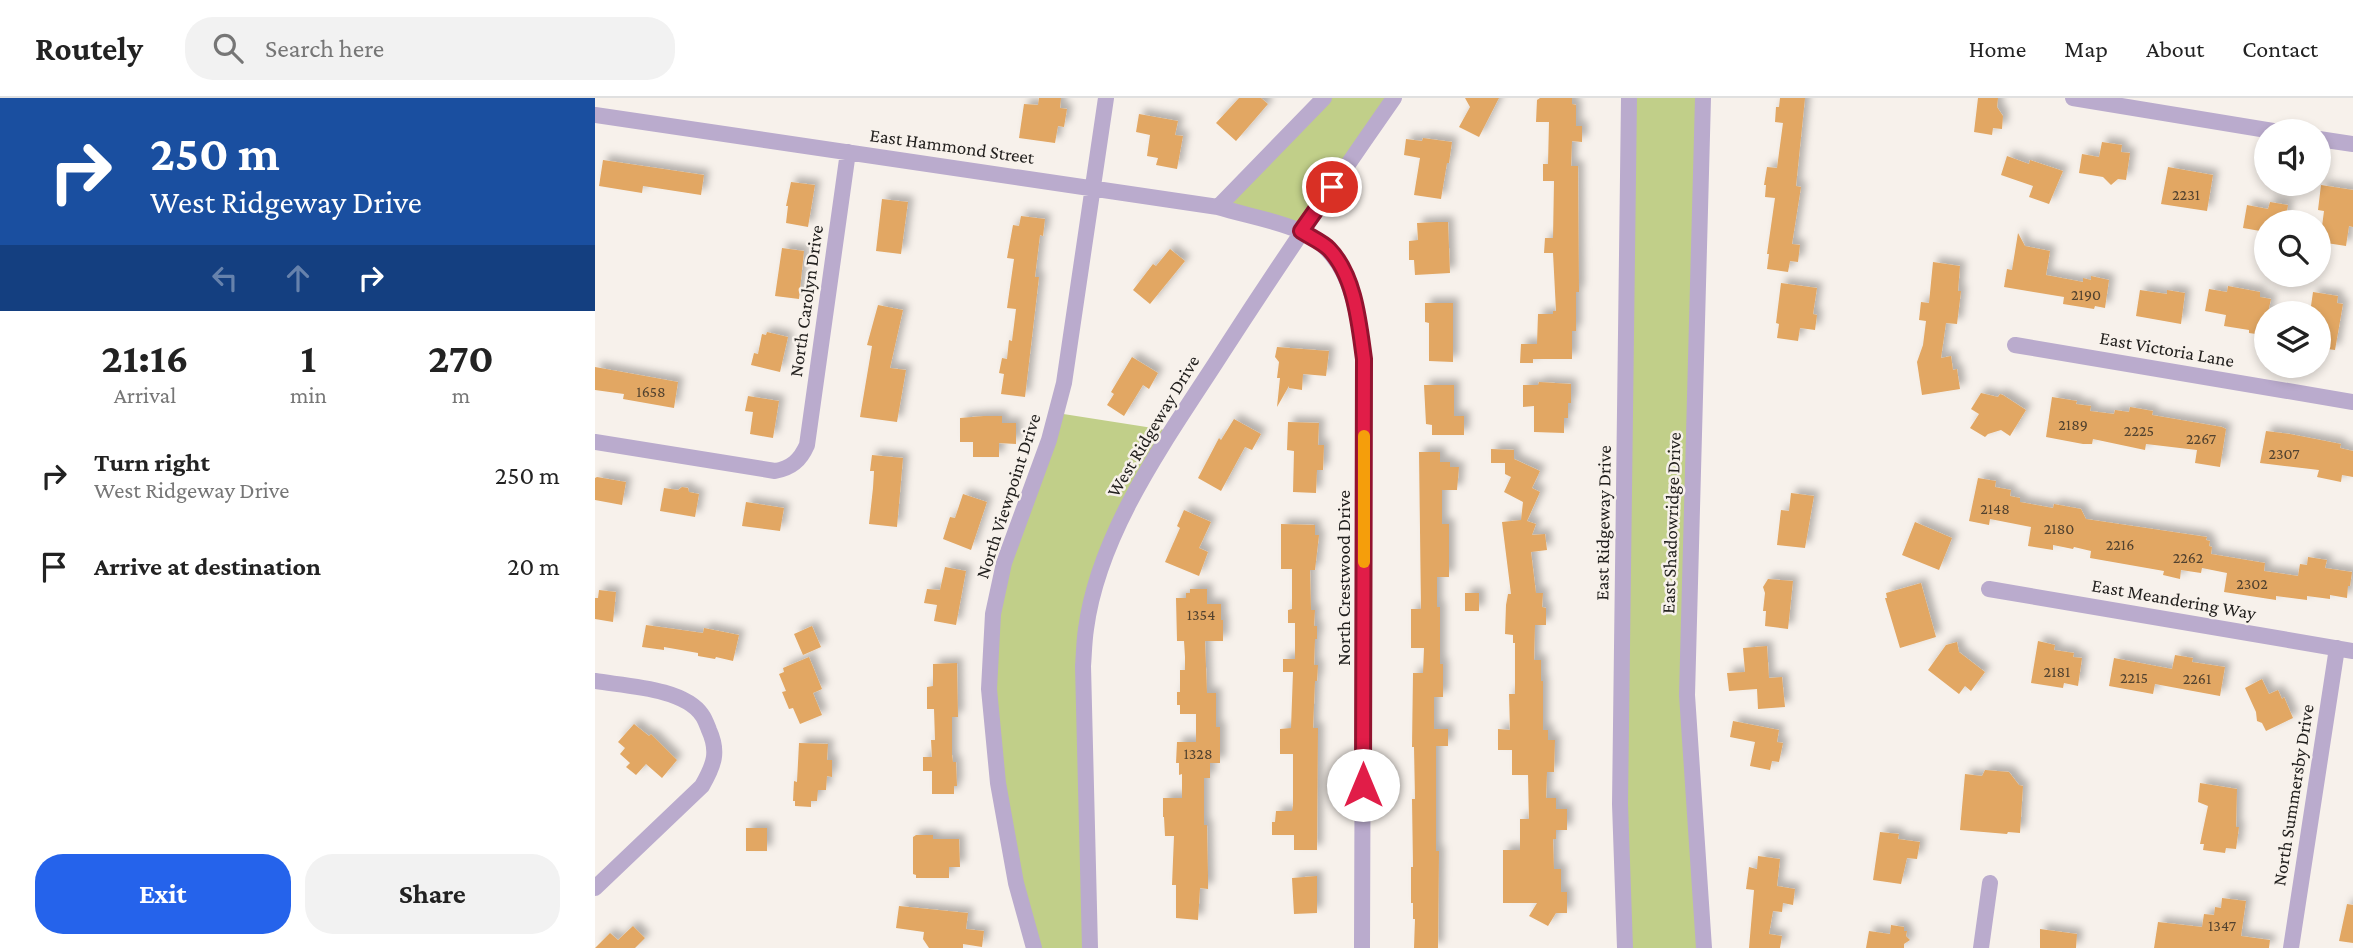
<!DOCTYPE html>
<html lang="en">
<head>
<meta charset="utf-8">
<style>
  :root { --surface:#fff; --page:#f2f2f2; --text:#222; --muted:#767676; --line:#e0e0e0; --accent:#2563eb }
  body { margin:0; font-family:"Crimson Pro",serif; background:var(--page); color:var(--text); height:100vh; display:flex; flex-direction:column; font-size:26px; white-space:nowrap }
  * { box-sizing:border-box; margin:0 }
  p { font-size:23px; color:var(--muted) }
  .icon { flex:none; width:38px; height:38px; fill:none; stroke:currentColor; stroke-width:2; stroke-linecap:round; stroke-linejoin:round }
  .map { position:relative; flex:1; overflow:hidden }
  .sheet { display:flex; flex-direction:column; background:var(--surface); width:595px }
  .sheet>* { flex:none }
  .guide { background:#1a4fa0; color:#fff; overflow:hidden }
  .controls { position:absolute; left:1659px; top:21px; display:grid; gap:14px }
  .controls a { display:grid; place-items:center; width:77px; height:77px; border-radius:50%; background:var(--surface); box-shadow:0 4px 10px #0003; font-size:35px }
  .pin { position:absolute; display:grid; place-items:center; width:60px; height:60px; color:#fff; margin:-30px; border:4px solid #fff; border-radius:50%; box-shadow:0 2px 7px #0007 }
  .me { position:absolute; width:77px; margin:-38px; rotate:0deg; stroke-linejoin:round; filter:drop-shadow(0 0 5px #0008) }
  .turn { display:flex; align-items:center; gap:24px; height:147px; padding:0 35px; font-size:32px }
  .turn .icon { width:91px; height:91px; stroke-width:2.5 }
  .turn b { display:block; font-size:49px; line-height:60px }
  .lanes { display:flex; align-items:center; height:66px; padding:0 35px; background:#0003; justify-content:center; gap:35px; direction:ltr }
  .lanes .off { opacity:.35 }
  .eta { display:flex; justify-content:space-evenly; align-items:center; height:119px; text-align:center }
  .eta b { font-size:42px; font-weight:700; line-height:49px }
  .cta { display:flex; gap:14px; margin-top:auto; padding:14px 35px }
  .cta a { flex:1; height:80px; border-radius:28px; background:var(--accent); color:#fff; font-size:28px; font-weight:700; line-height:80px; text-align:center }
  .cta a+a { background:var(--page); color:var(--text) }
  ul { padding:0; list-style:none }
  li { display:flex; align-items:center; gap:21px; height:91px; padding:0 35px }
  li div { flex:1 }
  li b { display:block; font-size:26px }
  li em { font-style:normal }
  header { display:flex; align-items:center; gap:42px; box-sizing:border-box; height:98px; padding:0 35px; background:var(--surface); border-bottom:2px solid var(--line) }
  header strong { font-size:33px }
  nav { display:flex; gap:38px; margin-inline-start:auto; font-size:24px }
  .search { width:490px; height:63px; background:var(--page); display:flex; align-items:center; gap:18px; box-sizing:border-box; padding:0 24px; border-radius:28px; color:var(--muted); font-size:26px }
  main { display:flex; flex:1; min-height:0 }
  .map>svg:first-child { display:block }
  .green { fill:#c1cf89 }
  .building { fill:#e2a763; filter:url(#shadow) }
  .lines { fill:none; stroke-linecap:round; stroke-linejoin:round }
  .street { stroke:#baabcd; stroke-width:16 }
  .route-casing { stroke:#92132f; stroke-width:18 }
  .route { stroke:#e11d48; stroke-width:12 }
  .slow { stroke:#f59e0b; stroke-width:12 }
  .labels { text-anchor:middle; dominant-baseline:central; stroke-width:5; stroke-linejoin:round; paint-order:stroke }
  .number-label { font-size:16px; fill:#52422f }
  .street-label { font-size:19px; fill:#22201e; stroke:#f7f1eb }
</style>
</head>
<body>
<header>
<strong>Routely</strong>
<div class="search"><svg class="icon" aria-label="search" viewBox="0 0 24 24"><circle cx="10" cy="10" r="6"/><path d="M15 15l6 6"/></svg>Search here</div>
<nav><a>Home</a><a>Map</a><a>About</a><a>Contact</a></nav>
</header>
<main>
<section class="sheet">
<div class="guide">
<div class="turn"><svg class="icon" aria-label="right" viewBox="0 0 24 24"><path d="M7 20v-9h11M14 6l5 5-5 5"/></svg><div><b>250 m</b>West Ridgeway Drive</div></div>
<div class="lanes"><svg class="icon off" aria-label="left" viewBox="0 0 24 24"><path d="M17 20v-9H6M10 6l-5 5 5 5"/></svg><svg class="icon off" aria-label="ahead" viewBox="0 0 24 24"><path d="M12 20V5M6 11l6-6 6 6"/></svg><svg class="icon" aria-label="right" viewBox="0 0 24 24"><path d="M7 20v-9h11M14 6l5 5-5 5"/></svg></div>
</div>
<div class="eta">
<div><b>21:16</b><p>Arrival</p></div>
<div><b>1</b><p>min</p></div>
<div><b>270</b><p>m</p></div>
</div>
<ul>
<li><svg class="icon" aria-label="right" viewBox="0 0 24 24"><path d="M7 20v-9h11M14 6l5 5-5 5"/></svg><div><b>Turn right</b><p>West Ridgeway Drive</p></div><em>250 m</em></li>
<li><svg class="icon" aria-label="arrive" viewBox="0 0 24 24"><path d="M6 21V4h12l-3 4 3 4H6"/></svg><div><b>Arrive at destination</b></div><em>20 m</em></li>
</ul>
<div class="cta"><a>Exit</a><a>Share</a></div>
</section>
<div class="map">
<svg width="1758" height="850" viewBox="0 0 1758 850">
  <defs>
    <filter id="shadow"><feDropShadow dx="5.5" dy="-5.5" stdDeviation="3.5" flood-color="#0004"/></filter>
  </defs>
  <rect width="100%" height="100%" fill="#f7f1eb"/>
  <path class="green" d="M729,0H799L706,133L623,109Z
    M1034,0H1108L1092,597L1109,850H1030Z
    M462,315L577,333L544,386L491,530L495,850H439L403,685L398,516Z"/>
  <path class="building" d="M444,0H466L465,10L472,11L469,29L463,28L460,45L424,40L429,6L443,7Z
    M644,0H666L673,6L641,43L621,25Z
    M870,0H904L884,39L864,29L875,9Z
    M945,0H977V6L981,7V28H987V44L977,43L976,68H983L984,194H981V233H977V261H938V265H925L926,246H942L943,216H958V213H961L958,155H949L950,140H958L959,83H948V66H953L954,24H941L942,2Z
    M1185,0H1210L1201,88L1206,89L1197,146L1205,147L1203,164L1195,163L1193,174L1172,171L1174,156H1172L1180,100L1170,99L1171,87H1169L1172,69L1182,70L1188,25L1180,24L1181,9H1184Z
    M1383,0H1403L1402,9L1408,18L1407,31L1398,30L1397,37L1379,34Z
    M544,16L583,23L580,37L588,38L582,71L561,67L563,60L552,58L555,37L541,34Z
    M828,40L857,44L854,65H852L846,101L819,97L825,60L809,57L811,41L827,43Z
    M1507,44L1527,47L1526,54L1535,55L1531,82L1523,81L1516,87L1508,79L1484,75L1487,56L1504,59Z
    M1412,58L1434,66L1435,62L1468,73L1454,106L1434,99L1438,88L1406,77Z
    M8,62L109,77L106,97L48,88L47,95L4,88Z
    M1573,69L1618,77L1612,113L1566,106Z
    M196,84L220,87L213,129L191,125L193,108H191Z
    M1726,87L1758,92V129L1754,128L1751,148L1725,144L1729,113L1723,112Z
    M287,101L313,104L306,156L281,153Z
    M1675,104L1693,107L1690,124H1671V134L1648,130L1652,107L1673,111Z
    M426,118L450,121L448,138L445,137L440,179H444L430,299L406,296L409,276L404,275L407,260L412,261L414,242L417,243L421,211L412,210L419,161L412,160L418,127L424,128Z
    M842,124H853L855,175L820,177L819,162H814V143L823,142L822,125Z
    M1423,135L1430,148L1455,153L1451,177L1488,184V180L1496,182V178L1514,182L1510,210L1500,208L1499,211L1468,206L1469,199L1409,189L1412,171L1417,172Z
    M187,150L209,153L204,201L180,198Z
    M575,151L590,163L555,206L538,192L558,166L561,168Z
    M1338,164L1365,168L1363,193H1366L1362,226L1351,225L1346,260L1356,258L1358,272L1362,271L1365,291L1327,297L1322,264L1328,247L1331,223L1324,222L1326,204L1334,205Z
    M1186,185L1222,190L1218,216L1222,217L1220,232L1205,230L1203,243L1182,240L1184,226L1181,225Z
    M1633,188L1665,194V199L1676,201L1668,237L1654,235V232L1629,228L1631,217L1610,213L1614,191L1632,194Z
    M1545,192L1572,196V192L1590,195L1586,226L1541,218Z
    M1718,194L1743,198L1742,205L1748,206L1740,252L1724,250V215H1715Z
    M830,205H858V264L834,263V225L830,224Z
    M283,207L308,212L295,270L311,272L302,324L265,319L277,248L272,247Z
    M172,234L193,239L185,274L156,267L159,255L163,256L167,236L171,237Z
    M682,249L734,253L731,278L708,276L707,292L694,290V288L682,309L685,280H682L684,264L680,259Z
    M537,259L563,275L554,291L548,287L529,318L512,307L519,296L516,294Z
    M0,269L83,284L79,310L28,301L29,296L0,292Z
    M944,284L976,286V305H973V320H969V335L939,334V308L928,309V287H943Z
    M829,287H859V318H869V337H837V327L831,326Z
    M1386,295L1403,299L1405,296L1408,297L1431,312L1415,338L1406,332L1393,336L1390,339L1375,330L1384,316L1376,311Z
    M153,298L184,303L178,340L155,336L158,314L150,313Z
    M1457,299L1482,303L1481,306L1496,308L1495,313L1519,316L1520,312L1534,314L1535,309L1558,313L1557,317L1627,329L1631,331L1625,369L1600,365L1602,352L1551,346L1550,352L1498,341L1497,346H1488L1451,339Z
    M389,318H407V325H421V346L404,345V359H378V344H365V320Z
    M639,321L666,336L657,352L650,349L626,393L603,380L624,340L626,342Z
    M693,324L724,325L723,347H729L728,372H722L721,395L698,394L699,353L692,352Z
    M1671,333L1695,336L1746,346L1745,350L1758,353V379L1747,377L1746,384L1722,379L1724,372L1665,365Z
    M896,351L919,352V361L945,373L937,390L945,394L932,423L941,426L937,437L950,436L952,452L936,454L941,495H948L947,509L951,510V527H940L939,562H946V583H948V632H953V642H960L959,674H952L951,700H961V711H972V732H961V741H958L959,771H966V794H972V815H961L953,828L934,818L942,805H908V752H925V721H934L933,677H917V652H903V631L915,632L914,596H920V545H918V537L910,536L911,507L913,496H916L907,424L926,422L928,404L909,394L916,379L910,376V365H896Z
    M824,354H845V364H855V369H864L862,392H847V426H854V479H842V509H845V566H848V599H839V631H853V648H841V753H844L843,850H819L820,821H818V805H816V769H818L817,701H820L819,649H817L818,575H828L829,550H816V511H826Z
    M277,357L308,360L302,429L274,426L278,390L279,373H275Z
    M2,379L31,384L27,407L0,402V380Z
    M1383,380L1401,383L1400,389L1416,392L1415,398L1425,400V404L1458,410L1459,406L1486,411L1491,421L1612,439L1611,442L1615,443L1614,448L1617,449L1616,456L1670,465L1669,473L1703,478L1705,466L1712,467L1713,459L1732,462L1730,470L1757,474L1755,488H1753L1752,500L1735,497V501L1712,498V502L1681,498V502L1629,494L1632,475L1607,470L1606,475L1586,472L1585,481L1568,477L1569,473L1495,460L1496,453L1479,449L1478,451L1458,447V452L1433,448L1436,429L1395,421L1394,427L1374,423Z
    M87,389L93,390L94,394L104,396L100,419L65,413L69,390L83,392Z
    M1196,395L1219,398L1210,450L1182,447L1186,412L1194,413Z
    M368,396L392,404L376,452L348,441L355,419L360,420Z
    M151,404L189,410L185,433L147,428Z
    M589,412L616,424L604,450L613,454L604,478L570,464L585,430L582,428Z
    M1320,424L1357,440L1344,472L1307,457Z
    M686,426L720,427V437H724L720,472H715L716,512H720L719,528H722V541H720L719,567H723L722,583H720L718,630H723L722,752H699V737H677V724H680L681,713H697L698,707V656H685V631L696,630L698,574H688V561H700V525H693V512L697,511V471H686Z
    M350,469L371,473L361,527L339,523L342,507L329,505L332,491L345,492Z
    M1173,481L1198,483L1193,531L1170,528L1171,513H1168L1170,495L1168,489Z
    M1326,485L1341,539L1305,550L1290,500H1292L1291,495Z
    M595,491H612V506H626V522H628V543H610L612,595H621V629H625V665H615V680H609V727H612L613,778V791L605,790L603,822L581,820V787H577L579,738H570L569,719H568V700H587V676L584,677V665H581L582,644H601V616H585V607H582V594H585V572H590V559L589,543H582L581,500H591V495H595Z
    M4,492L21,494L18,524L0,521V500H3Z
    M870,495H884V513H870Z
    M51,527L108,535L109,530L144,537L138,563L121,559L120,561L103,558V555L69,549V552L47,549Z
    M217,528L226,549L208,557L199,536Z
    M1443,543L1460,547L1459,552L1479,555L1478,559L1487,560L1483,588L1469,585L1468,590L1436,585Z
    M1362,544L1364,554L1390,574L1376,593L1370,588L1364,596L1333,572L1351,547Z
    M1172,548L1174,580L1187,579L1190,609L1163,611L1162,591L1134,593L1132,575L1150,574L1148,550Z
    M1580,557L1598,560L1597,564L1630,569L1625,598L1560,586L1558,596L1514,588L1519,560L1577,571Z
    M214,559L227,591L218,595L227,617L205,626L198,610L194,611L187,594L191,593L184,576L189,574L188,570Z
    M362,565L363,619H357V657L358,664H361L362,688H359V696H337V673H328V659H337L336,642H340L339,611H332V589L338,588V566Z
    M1667,581L1674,596L1683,592L1687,601L1689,599L1698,620L1671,633L1667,625L1662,623L1661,614L1650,590Z
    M1138,623L1184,632L1182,644L1188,645L1184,664L1177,663L1175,672L1155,668L1160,644L1135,639Z
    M39,626L54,638L56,636L82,662L67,680L51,666L41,677L31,669L35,665L25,656L30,650L23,644Z
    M204,645L233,646L232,662H237V679L232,678L231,692H223L222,703H216V709L200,708V703H198L199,683L202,684Z
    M1390,672L1414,674L1424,687L1428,688L1425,735L1413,734L1412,736L1365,732L1370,676L1387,678Z
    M1605,685L1642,691L1641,729H1644L1641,751L1631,750L1630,755L1608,752L1609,746H1605L1613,708L1603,704Z
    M151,730H172V753H151Z
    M1285,734L1304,736L1303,741L1325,744L1322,761L1312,760L1306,786L1278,782Z
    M321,737H338V741H364L365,769H354V780H321V777L318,776V739Z
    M1163,758L1185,761L1182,788L1200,791L1198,807L1188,805L1187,814L1178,813L1174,836L1187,838L1185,850H1154L1159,792L1151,791L1154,769L1162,771Z
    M722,778V815L699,816L697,780Z
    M1627,800L1651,803L1646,838L1675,842L1674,850H1559L1563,824L1607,829L1609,816L1619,817L1620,809L1626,810Z
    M1752,806L1758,807V845L1744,843Z
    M304,808L373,815L371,831L389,833L387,849L368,846V850H334L328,841L329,834L301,830Z
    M1296,827L1309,829V833H1312L1311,838L1315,842L1309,846V850H1271L1274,833L1295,836Z
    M38,828L50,840L40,850H0L15,835L23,842Z
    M1445,831L1482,836L1481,850H1445Z"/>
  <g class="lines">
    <path class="street" d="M1108,0L1092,597L1109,850
      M1478,0L1678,33
      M0,17L623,109C649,117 680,122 705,133C756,154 762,212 769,261L767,850
      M1724,41L1758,46
      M623,109L729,0
      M1420,247L1758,304
      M0,344L180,373C196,370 205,363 212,347L253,54
      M1394,491L1758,553
      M0,583C30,588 89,590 107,617C110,621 112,627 114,632C124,654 119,667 107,688L0,790
      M439,850L421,785L403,685L394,591L398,516L409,465L454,342L469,285L511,0
      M495,850L488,568C489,556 489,544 491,531C504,431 576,335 629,252C684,167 741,83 799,0
      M1030,850L1025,706L1034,0
      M1386,850L1395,785
      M1696,850L1742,550"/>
  </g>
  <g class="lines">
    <defs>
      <path id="route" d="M737,89L706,133C715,139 727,144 734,151C760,178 764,225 769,261L768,687"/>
    </defs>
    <use href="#route" class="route-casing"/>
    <use href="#route" class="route"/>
    <path class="slow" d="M769,464V338"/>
  </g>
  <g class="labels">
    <g class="number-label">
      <text x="1591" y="96">2231</text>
      <text x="1491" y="196">2190</text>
      <text x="56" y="293">1658</text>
      <text x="1478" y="326">2189</text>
      <text x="1544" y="332">2225</text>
      <text x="1606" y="340">2267</text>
      <text x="1689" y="355">2307</text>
      <text x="1400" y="410">2148</text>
      <text x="1464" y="430">2180</text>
      <text x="1525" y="446">2216</text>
      <text x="1593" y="459">2262</text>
      <text x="1657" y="485">2302</text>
      <text x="606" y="516">1354</text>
      <text x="1462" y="573">2181</text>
      <text x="1539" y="579">2215</text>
      <text x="1602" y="580">2261</text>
      <text x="603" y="655">1328</text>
      <text x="1627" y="827">1347</text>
    </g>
    <g class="street-label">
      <text transform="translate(357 48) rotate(8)">East Hammond Street</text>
      <text transform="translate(211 203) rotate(-82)">North Carolyn Drive</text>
      <text transform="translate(1572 251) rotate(10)">East Victoria Lane</text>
      <text transform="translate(558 328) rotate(-59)">West Ridgeway Drive</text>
      <text transform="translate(413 398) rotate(-72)">North Viewpoint Drive</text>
      <text transform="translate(1008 425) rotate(-89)">East Ridgeway Drive</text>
      <text transform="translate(1076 425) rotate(-88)">East Shadowridge Drive</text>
      <text transform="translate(748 480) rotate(-90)">North Crestwood Drive</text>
      <text transform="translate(1579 501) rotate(10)">East Meandering Way</text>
      <text transform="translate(1698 697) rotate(-81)">North Summersby Drive</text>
    </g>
  </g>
</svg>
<div class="controls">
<a><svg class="icon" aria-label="sound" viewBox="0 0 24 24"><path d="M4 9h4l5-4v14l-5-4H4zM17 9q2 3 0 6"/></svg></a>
<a><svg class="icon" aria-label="search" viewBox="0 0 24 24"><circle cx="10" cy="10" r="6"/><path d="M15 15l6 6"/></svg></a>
<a><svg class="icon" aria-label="layers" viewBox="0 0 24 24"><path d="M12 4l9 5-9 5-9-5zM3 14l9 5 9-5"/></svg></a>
</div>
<div class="pin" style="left:737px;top:89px;background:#d93025"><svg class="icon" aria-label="arrive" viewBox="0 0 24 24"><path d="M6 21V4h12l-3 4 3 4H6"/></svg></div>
<svg class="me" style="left:768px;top:687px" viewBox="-20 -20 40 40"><circle r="19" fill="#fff"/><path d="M0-13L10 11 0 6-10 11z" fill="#e11d48"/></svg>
</div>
</main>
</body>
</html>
